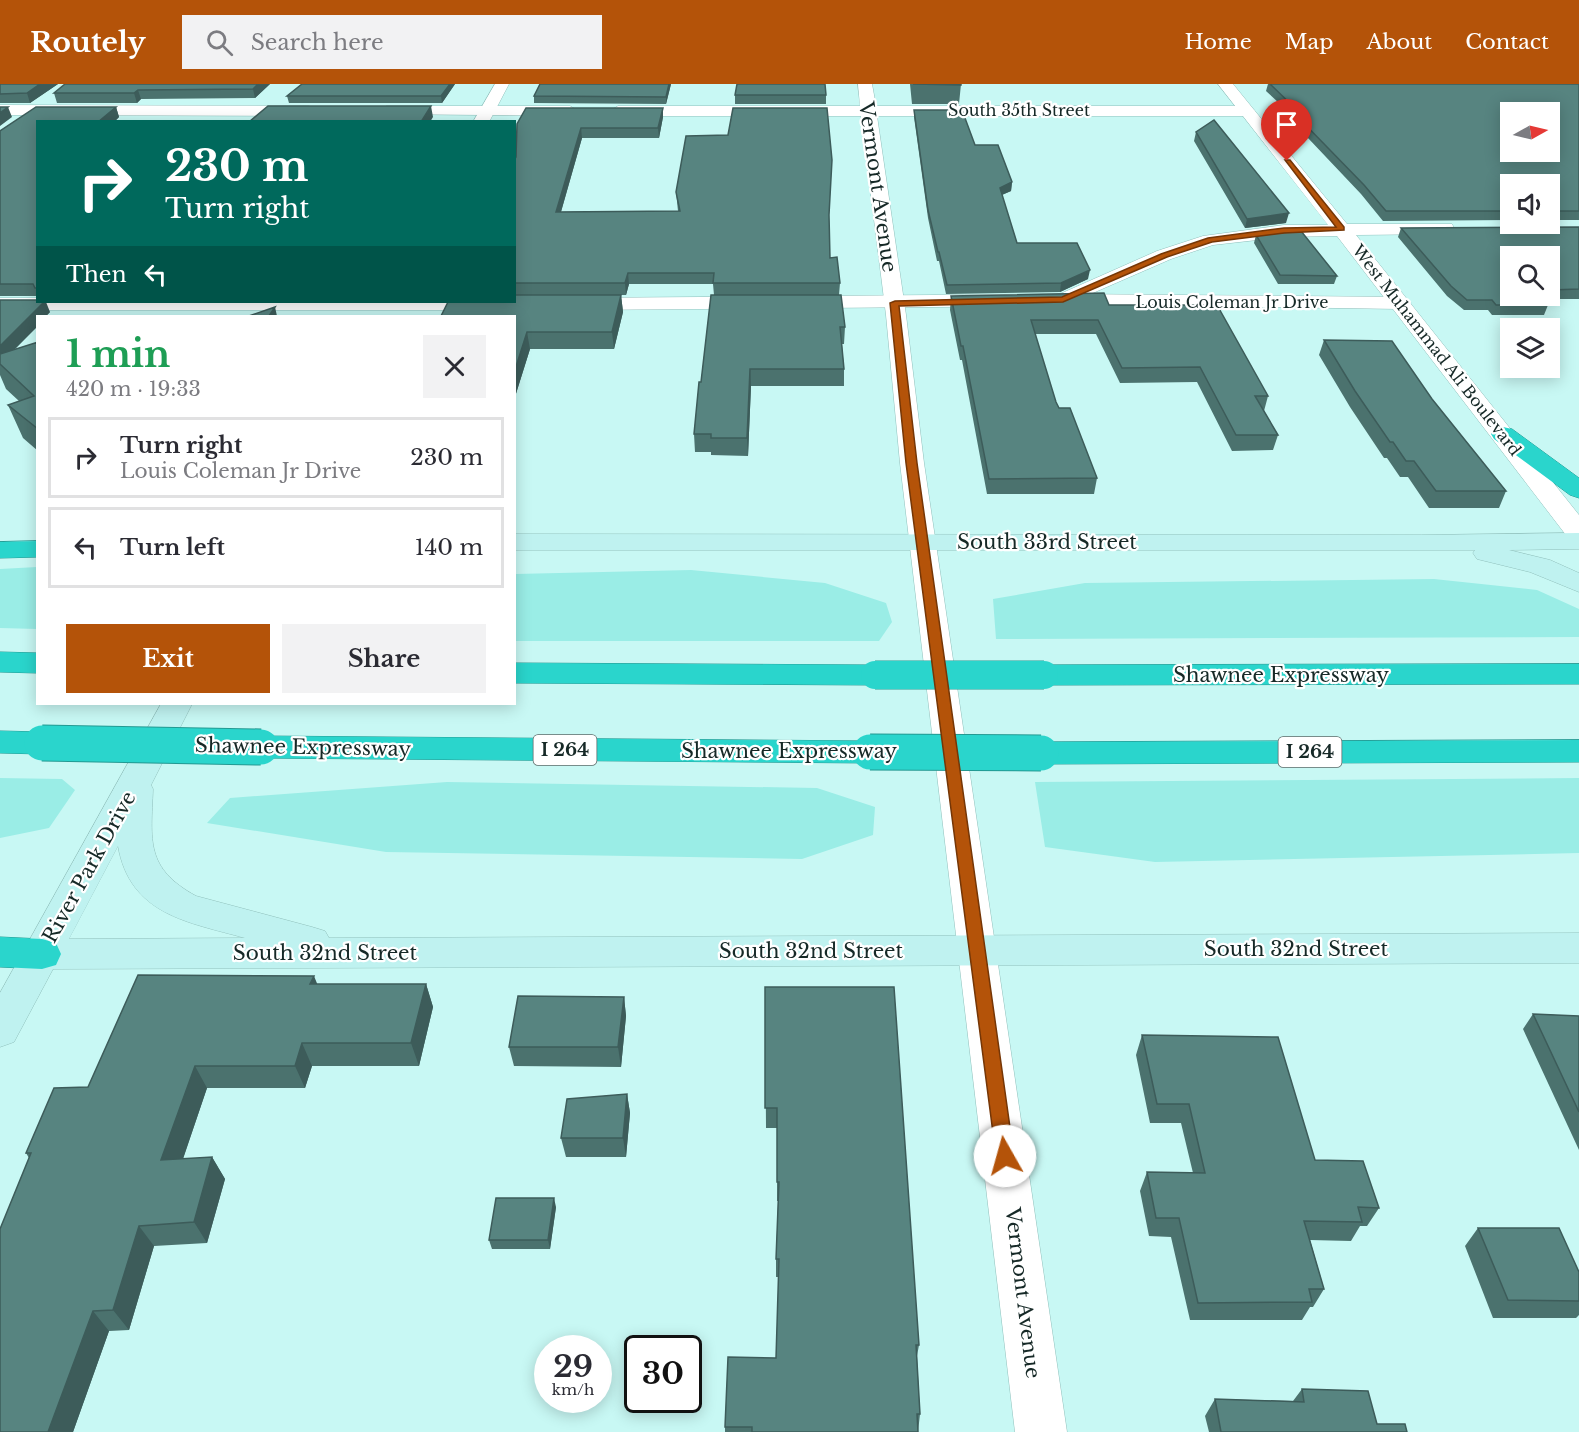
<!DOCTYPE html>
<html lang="en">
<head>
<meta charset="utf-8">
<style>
  :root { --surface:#fff; --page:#f2f2f3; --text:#2b2b33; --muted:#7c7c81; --line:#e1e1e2; --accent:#b45309 }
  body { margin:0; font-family:"Libre Baskerville",serif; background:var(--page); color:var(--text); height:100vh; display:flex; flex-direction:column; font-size:22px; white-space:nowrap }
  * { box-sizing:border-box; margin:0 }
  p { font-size:20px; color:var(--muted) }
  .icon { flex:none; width:33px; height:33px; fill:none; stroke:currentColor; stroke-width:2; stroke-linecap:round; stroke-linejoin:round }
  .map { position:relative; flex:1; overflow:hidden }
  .sheet { position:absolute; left:36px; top:231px; width:480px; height:390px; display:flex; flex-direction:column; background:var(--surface); border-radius:0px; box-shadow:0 3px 15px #0003 }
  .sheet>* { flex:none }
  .top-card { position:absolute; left:36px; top:36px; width:480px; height:183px; border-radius:0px; box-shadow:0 3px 15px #0003; background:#00695c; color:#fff; overflow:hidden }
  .needle { width:39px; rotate:82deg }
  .controls { position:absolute; left:1500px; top:18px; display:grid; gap:12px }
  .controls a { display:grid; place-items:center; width:60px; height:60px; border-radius:0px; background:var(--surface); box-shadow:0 3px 15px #0003; font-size:30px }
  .speed { position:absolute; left:534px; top:1251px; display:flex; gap:12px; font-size:30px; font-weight:700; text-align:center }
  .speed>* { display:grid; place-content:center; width:78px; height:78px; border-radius:50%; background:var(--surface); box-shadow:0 3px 15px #0003; line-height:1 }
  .speed small { font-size:15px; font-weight:400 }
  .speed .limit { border:3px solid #111; border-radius:9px; background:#fff; color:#111 }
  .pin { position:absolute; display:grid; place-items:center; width:51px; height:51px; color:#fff; margin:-62px -26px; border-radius:50% 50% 50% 0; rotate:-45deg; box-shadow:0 0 6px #0007 }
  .pin .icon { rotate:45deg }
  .me { position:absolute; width:66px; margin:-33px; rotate:353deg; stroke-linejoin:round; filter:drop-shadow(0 0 4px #0008) }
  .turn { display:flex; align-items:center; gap:21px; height:126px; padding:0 30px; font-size:27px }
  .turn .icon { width:78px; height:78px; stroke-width:2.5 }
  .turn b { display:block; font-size:42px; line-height:51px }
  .then { display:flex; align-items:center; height:57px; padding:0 30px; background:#0003; gap:12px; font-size:22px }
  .round { display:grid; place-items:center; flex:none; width:63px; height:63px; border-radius:0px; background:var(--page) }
  .summary { display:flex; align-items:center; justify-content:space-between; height:102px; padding:0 30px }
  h1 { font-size:36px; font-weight:700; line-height:45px; color:#1e9e55 }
  .button { display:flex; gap:12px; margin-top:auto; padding:12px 30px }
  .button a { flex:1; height:69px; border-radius:0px; background:var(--accent); color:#fff; font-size:24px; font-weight:700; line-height:69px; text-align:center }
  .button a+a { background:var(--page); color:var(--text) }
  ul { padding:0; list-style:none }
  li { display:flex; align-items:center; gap:18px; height:81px; margin:0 12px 9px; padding:0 18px; border:3px solid var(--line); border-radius:0px }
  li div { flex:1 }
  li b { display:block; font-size:22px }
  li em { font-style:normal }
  header { display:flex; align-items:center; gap:36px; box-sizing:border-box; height:84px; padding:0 30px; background:var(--accent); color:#fff }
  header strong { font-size:28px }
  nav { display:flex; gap:33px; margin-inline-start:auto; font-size:21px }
  .search { width:420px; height:54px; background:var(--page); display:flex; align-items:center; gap:15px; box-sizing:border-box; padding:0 21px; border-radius:0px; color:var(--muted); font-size:22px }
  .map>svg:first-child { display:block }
  .green { fill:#9aede6 }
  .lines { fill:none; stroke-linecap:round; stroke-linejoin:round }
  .minor-casing { stroke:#91c0bc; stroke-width:1 }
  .tertiary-casing { stroke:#91c0bc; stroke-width:1 }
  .secondary-casing { stroke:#91c0bc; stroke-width:1 }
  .motorway-casing { stroke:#239992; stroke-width:1 }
  .minor { fill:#fff; fill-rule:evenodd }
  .tertiary { fill:#fff; fill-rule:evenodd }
  .secondary { fill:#bff2f0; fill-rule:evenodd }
  .motorway { fill:#2ad5cc; fill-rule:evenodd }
  .motorway-bridge-far1-casing { stroke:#239992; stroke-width:29; stroke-linecap:butt }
  .motorway-bridge-casing { stroke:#239992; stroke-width:37; stroke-linecap:butt }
  .motorway-bridge-far1 { stroke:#2ad5cc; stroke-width:28 }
  .motorway-bridge { stroke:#2ad5cc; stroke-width:35 }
  .wall { fill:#4b726e; fill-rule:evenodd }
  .shaded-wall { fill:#3d5c5a }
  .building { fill:#578480; stroke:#3d5c5a; stroke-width:1.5; fill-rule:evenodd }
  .route { fill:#b45309; stroke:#753606; stroke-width:1.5 }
  .labels { text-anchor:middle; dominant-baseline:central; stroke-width:4.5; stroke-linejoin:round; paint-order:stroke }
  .far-street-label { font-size:16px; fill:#162927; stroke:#fff }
  .shield { fill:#fff; stroke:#5c6968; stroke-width:1.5 }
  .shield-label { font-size:18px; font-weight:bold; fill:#162927 }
  .street-label { font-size:20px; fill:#162927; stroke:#fff }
</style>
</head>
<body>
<header>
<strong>Routely</strong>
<div class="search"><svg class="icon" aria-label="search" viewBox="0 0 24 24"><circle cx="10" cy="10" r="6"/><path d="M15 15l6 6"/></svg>Search here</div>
<nav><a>Home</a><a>Map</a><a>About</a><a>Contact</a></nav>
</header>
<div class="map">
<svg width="1579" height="1348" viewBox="0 0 1579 1348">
  <rect width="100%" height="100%" fill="#c8f8f4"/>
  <path class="green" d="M37,483V545L0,544V485Z
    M691,486L825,499L886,519L892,538L879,557H515V490Z
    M1434,495L1537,506L1579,525V553L996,555L993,515L1085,499Z
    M0,694L62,695L75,706L49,744L0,754Z
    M1579,694V769L1155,778L1045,763L1035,698Z
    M447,698L817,704L875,723L873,751L802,775L386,768L207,739L230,714Z"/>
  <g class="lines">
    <defs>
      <path id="minor" d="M858,0H872L876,22H1247L1255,27L1247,32H877L906,231L924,379L1067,1348H1015L900,379L886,231L861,32H618L610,27L618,22H860Z
        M0,21L309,22L317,27L309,32L0,31Z
        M387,22H570L578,27L570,32L382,30L379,27Z
        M1063,210L1401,213L1408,215L1411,219L1408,223L1401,225L1056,220L1053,216L1056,212Z"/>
      <path id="tertiary" d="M495,0H509L489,38H473Z
        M1218,0H1233L1347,140H1452L1454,144L1452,148L1445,150L1356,151L1579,431V457L1569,455L1337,152L1284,153L1213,161L1171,175L1063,222L576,226L569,224L566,220L569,216L576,214L1060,210L1157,167L1203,152L1284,141H1328Z
        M0,214H38V218H501L502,220L499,224L492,226H0Z"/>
      <path id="secondary" d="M1579,449V465L1509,466L1550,476L1579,489V508L1530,488L1477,475L1473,469L1475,466H514V450L1421,451Z
        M161,620H192L151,701L153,705C151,757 145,784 196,812L312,843L325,847L329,854L1579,849V879L53,885L14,958L0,963V909ZM118,762C130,831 188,838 245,854L69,855Z"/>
      <path id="motorway" d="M1503,343L1512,345L1579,394V414L1570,411L1494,355L1491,350L1494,345Z
        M38,457V473L0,474V458Z
        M0,568L38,569V589L0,588Z
        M514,579L875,581L886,584L890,591L886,598L875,601L514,599Z
        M1579,580V600L1044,601L1033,598L1029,591L1033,584L1044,581Z
        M0,647L42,648L54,651L58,659L54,667L42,670L0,669Z
        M261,652L870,657L882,660L886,668L882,676L870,679L261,674L249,671L245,663L249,655Z
        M1579,656V678L1041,680L1029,677L1025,669L1029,661L1041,658Z
        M0,853L42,855L56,859L61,870L56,881L42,885L0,883Z"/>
    </defs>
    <use href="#minor" class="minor-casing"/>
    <use href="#tertiary" class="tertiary-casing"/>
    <use href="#secondary" class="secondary-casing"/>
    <use href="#motorway" class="motorway-casing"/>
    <use href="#minor" class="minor"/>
    <use href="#tertiary" class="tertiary"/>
    <use href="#secondary" class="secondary"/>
    <use href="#motorway" class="motorway"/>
    <defs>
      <path id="motorway-bridge-far1" d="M875,591H1044"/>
      <path id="motorway-bridge" d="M42,659L261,663
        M870,668L1041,669"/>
    </defs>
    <use href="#motorway-bridge-far1" class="motorway-bridge-far1-casing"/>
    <use href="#motorway-bridge" class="motorway-bridge-casing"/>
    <use href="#motorway-bridge-far1" class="motorway-bridge-far1"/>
    <use href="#motorway-bridge" class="motorway-bridge"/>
  </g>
  <path class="wall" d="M0,0H58L30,19H0Z
    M270,0L255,14L141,15L137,19H57L54,9Z
    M302,0H455L442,19H289L287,12Z
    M540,0H671L666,20L534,19V12Z
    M910,0H961L959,20H912Z
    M1268,0H1579V136H1550V100H1510V136L1383,137L1361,110L1290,35L1291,30L1266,7Z
    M735,11H826V20H735Z
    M36,23H116L119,33L114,38H38V212H0V47Z
    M663,24V33L659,54H582L561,128L678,127L676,108L829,136L830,174L840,199L839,211H714L713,200H629L626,211H514V76L516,73L517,40Z
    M914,26L975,61L1012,98L1011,107L1002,111L1017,159L1088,195L1060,208L946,210L939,177H937L928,134L914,33Z
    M1196,48L1286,139L1245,144L1194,57Z
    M1579,143V215H1543L1548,221L1544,231H1492L1488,226H1464L1447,212L1398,153L1401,144ZM1550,172V212H1510Z
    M1256,151L1337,192L1334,200H1278L1254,159Z
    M621,211L623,228L614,265H530L514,316V232Z
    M711,211L845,243L844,260H842L844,285V302H751L748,372L711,371V368H695L694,350L701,298Z
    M951,212L1109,221L1268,312L1264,327L1278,351L1273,366L1232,367L1197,298L1120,299L1096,250H1035L1056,318L1097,394L1094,410H987L962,276H960L950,226Z
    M0,216L50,228L14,266L38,258V367L23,354L8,321L19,317L6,305L0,291Z
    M1324,256L1432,315L1506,407L1499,424H1429L1408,393H1400L1387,374H1384L1350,323L1319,271Z
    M317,900H426L433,923L419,982H312L305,1004H207L183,1075L212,1073L225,1095L207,1159L154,1162L129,1246L109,1247L73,1348H0L29,1074L26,1069L88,1003Z
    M765,903L919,1261L917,1272L920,1330L918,1348H725V1343L776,1274L779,1193H776V1175L778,1117H777V1044H766Z
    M624,913L626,932L621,983L514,982L509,963Z
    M1533,930L1579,932V1066L1523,945Z
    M1142,951L1315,1076L1379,1124L1367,1142H1360L1351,1157L1310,1156L1324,1205L1313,1223H1310L1302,1236H1190L1171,1153L1149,1152L1140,1107L1147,1088L1193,1089L1181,1039H1150L1136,971Z
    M627,1010L630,1029L626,1073H566L561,1054Z
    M556,1123L550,1165H492L489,1156Z
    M1478,1144L1579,1188V1231L1576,1234H1493L1465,1162Z
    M1302,1305L1377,1340L1407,1348H1209L1205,1332L1215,1315L1293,1317Z"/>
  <path class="shaded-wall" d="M40,0H58L30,19L27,9Z
    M258,0H270L255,14L253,5Z
    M450,0H455L442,19L441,12Z
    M669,0H671L666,20V13Z
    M138,6L141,15L137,19L134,9Z
    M431,22L433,33L430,38H421Z
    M8,23L12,33L0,42V29Z
    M116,23L119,33L114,38H98Z
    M663,24V33L659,54L658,44Z
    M581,44L582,54L558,138L556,128Z
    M1012,98L1011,107L999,112L1000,104Z
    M1289,129L1286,139L1245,144L1247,135Z
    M1090,186L1088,195L1060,208L1061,199Z
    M628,189L629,200L626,211L625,199Z
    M621,211L623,228L614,265L612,248Z
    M44,218H46L50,228L46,232H38V242L3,277L0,269V262Z
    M275,223L277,232H269Z
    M527,248L530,265L514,316V289Z
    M750,285L751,302L748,372L747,354Z
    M314,892L323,914L310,900Z
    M426,900L433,923L419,982L411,959Z
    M624,913L626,932L621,983L618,963Z
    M302,959L312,982L305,1004L295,982Z
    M195,982L207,1004L175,1098L161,1076Z
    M627,1010L630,1029L626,1073L623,1054Z
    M212,1073L225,1095L207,1159L194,1138Z
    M554,1114L556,1123L550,1165L548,1156Z
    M139,1142L154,1162L129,1246L113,1226Z
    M93,1227L109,1247L73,1348H48Z"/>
  <path class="building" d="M0,0H40L27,9L0,10Z
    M65,0H258L253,5L138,6L134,9H54Z
    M302,0H450L441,12H287Z
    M540,0H669L666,13L534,12Z
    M737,0H825L826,11H735Z
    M913,0H961V1Z
    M1270,0H1579V127H1550V100H1510V127H1386L1364,101L1292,27H1298ZM1510,28H1550V68H1510Z
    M268,22H431L421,38H249Z
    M0,23H8L0,29Z
    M36,23H116L98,38H38V204H35L33,200H0V47Z
    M526,24H663L658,44H581L556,128L680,127L676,108L686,52L728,51L733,24H827L832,76L829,131L830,174L837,173L840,199H713L714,189H628L625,199H514V76L516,73L517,40Z
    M914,26H962L975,61H998L1012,98L1000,104L1017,159H1077L1090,186L1061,199L947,201L939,168H938L928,126Z
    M1214,36L1289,129L1247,135L1196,48Z
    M1579,143V205L1550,206V172H1510V212H1539L1548,221H1496L1492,216H1467L1451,202L1401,144Z
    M1301,147L1337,192L1280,191L1256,151Z
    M1104,209L1109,221H1217L1268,312H1255L1278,351H1236L1200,283L1122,284L1098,236H1031L1056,318L1059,324H1070L1097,394L989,395L963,262H961L951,212Z
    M514,211H621L612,248H527L514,289V232H441L448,218H514Z
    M711,211H841L845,243H840L844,285H750L747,354H711V350H694L699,298H701Z
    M0,216H38V218H44L0,262Z
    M275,223L269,232H249Z
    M1324,256L1392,257L1432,315L1506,407H1436L1414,377H1406L1393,358H1390L1355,307Z
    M38,258V345L8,321L34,312L0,280V270Z
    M138,891L314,892L310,900H426L411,959H302L295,982H195L161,1076L212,1073L194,1138L139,1142L113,1226L93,1227L48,1348H0V1145L31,1069H26L54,1004L88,1003Z
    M765,903H894L919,1261H916L920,1330H917L918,1348H752V1343H725L728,1273L776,1274L779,1175H776L779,1098H777V1024H765Z
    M518,912L624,913L618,963H509Z
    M1533,930L1579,932V1028Z
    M1142,951L1278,953L1315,1076L1363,1077L1379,1124L1358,1123L1362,1138L1304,1137L1324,1205H1309L1312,1218L1198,1219L1179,1134H1156L1147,1088L1205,1089L1189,1020H1157Z
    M627,1010L623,1054H561L567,1015Z
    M496,1114H554L548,1156H489Z
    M1478,1144H1559L1579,1188V1217L1508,1216Z
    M1302,1305L1368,1307L1377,1340H1405L1407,1348H1221L1215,1315L1304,1318Z"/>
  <path class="route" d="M1285,76H1290L1344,143V146L1284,149L1212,158L1167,173L1063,218L899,222L917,379L1014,1072L1011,1078L1005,1081L998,1078L996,1072L906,379L890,219L895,217L1062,213L1161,170L1208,154L1284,144L1336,143Z"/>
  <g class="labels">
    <g class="far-street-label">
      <text x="1019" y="26">South 35th Street</text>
      <text x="1232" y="218">Louis Coleman Jr Drive</text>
      <text transform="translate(1437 266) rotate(52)">West Muhammad Ali Boulevard</text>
    </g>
    <g class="shield">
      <rect x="533.5" y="651" width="63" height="30" rx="4.5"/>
      <rect x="1278.5" y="653" width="63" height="30" rx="4.5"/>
    </g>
    <g class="shield-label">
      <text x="565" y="666">I 264</text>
      <text x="1310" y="668">I 264</text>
    </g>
    <g class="street-label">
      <text transform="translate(878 103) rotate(82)">Vermont Avenue</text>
      <text x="1047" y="458">South 33rd Street</text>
      <text x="1281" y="591">Shawnee Expressway</text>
      <text transform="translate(303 663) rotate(1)">Shawnee Expressway</text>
      <text x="789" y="667">Shawnee Expressway</text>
      <text transform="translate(89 783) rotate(-61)">River Park Drive</text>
      <text x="1296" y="865">South 32nd Street</text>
      <text x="811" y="867">South 32nd Street</text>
      <text x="325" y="869">South 32nd Street</text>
      <text transform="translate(1023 1209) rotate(83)">Vermont Avenue</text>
    </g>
  </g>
</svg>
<div class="controls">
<a><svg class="needle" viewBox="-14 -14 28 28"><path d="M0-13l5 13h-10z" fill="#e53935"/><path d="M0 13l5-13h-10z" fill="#7c7c81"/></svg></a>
<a><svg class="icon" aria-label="sound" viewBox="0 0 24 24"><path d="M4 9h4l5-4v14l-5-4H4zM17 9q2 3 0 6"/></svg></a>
<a><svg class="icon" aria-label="search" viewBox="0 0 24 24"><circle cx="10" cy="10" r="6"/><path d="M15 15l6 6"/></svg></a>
<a><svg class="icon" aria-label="layers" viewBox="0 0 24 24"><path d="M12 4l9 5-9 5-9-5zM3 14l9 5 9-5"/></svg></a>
</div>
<div class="speed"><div>29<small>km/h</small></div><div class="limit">30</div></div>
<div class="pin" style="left:1287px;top:77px;background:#d93025"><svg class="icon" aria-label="arrive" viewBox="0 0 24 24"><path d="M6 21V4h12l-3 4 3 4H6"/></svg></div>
<svg class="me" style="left:1005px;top:1072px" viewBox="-20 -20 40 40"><circle r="19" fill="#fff"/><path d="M0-13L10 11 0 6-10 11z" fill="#b45309"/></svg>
<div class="top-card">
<div class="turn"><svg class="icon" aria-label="right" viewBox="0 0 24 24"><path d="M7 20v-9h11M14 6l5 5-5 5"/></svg><div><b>230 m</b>Turn right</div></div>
<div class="then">Then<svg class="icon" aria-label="left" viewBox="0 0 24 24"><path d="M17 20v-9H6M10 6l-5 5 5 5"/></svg></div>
</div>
<section class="sheet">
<div class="summary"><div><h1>1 min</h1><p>420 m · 19:33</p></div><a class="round"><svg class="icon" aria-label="close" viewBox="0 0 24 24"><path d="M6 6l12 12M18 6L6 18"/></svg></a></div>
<ul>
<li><svg class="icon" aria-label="right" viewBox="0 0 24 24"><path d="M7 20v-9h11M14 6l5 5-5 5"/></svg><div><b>Turn right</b><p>Louis Coleman Jr Drive</p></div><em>230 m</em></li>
<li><svg class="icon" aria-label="left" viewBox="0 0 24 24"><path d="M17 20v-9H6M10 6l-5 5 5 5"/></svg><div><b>Turn left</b></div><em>140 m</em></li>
</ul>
<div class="button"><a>Exit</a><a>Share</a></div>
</section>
</div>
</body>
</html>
